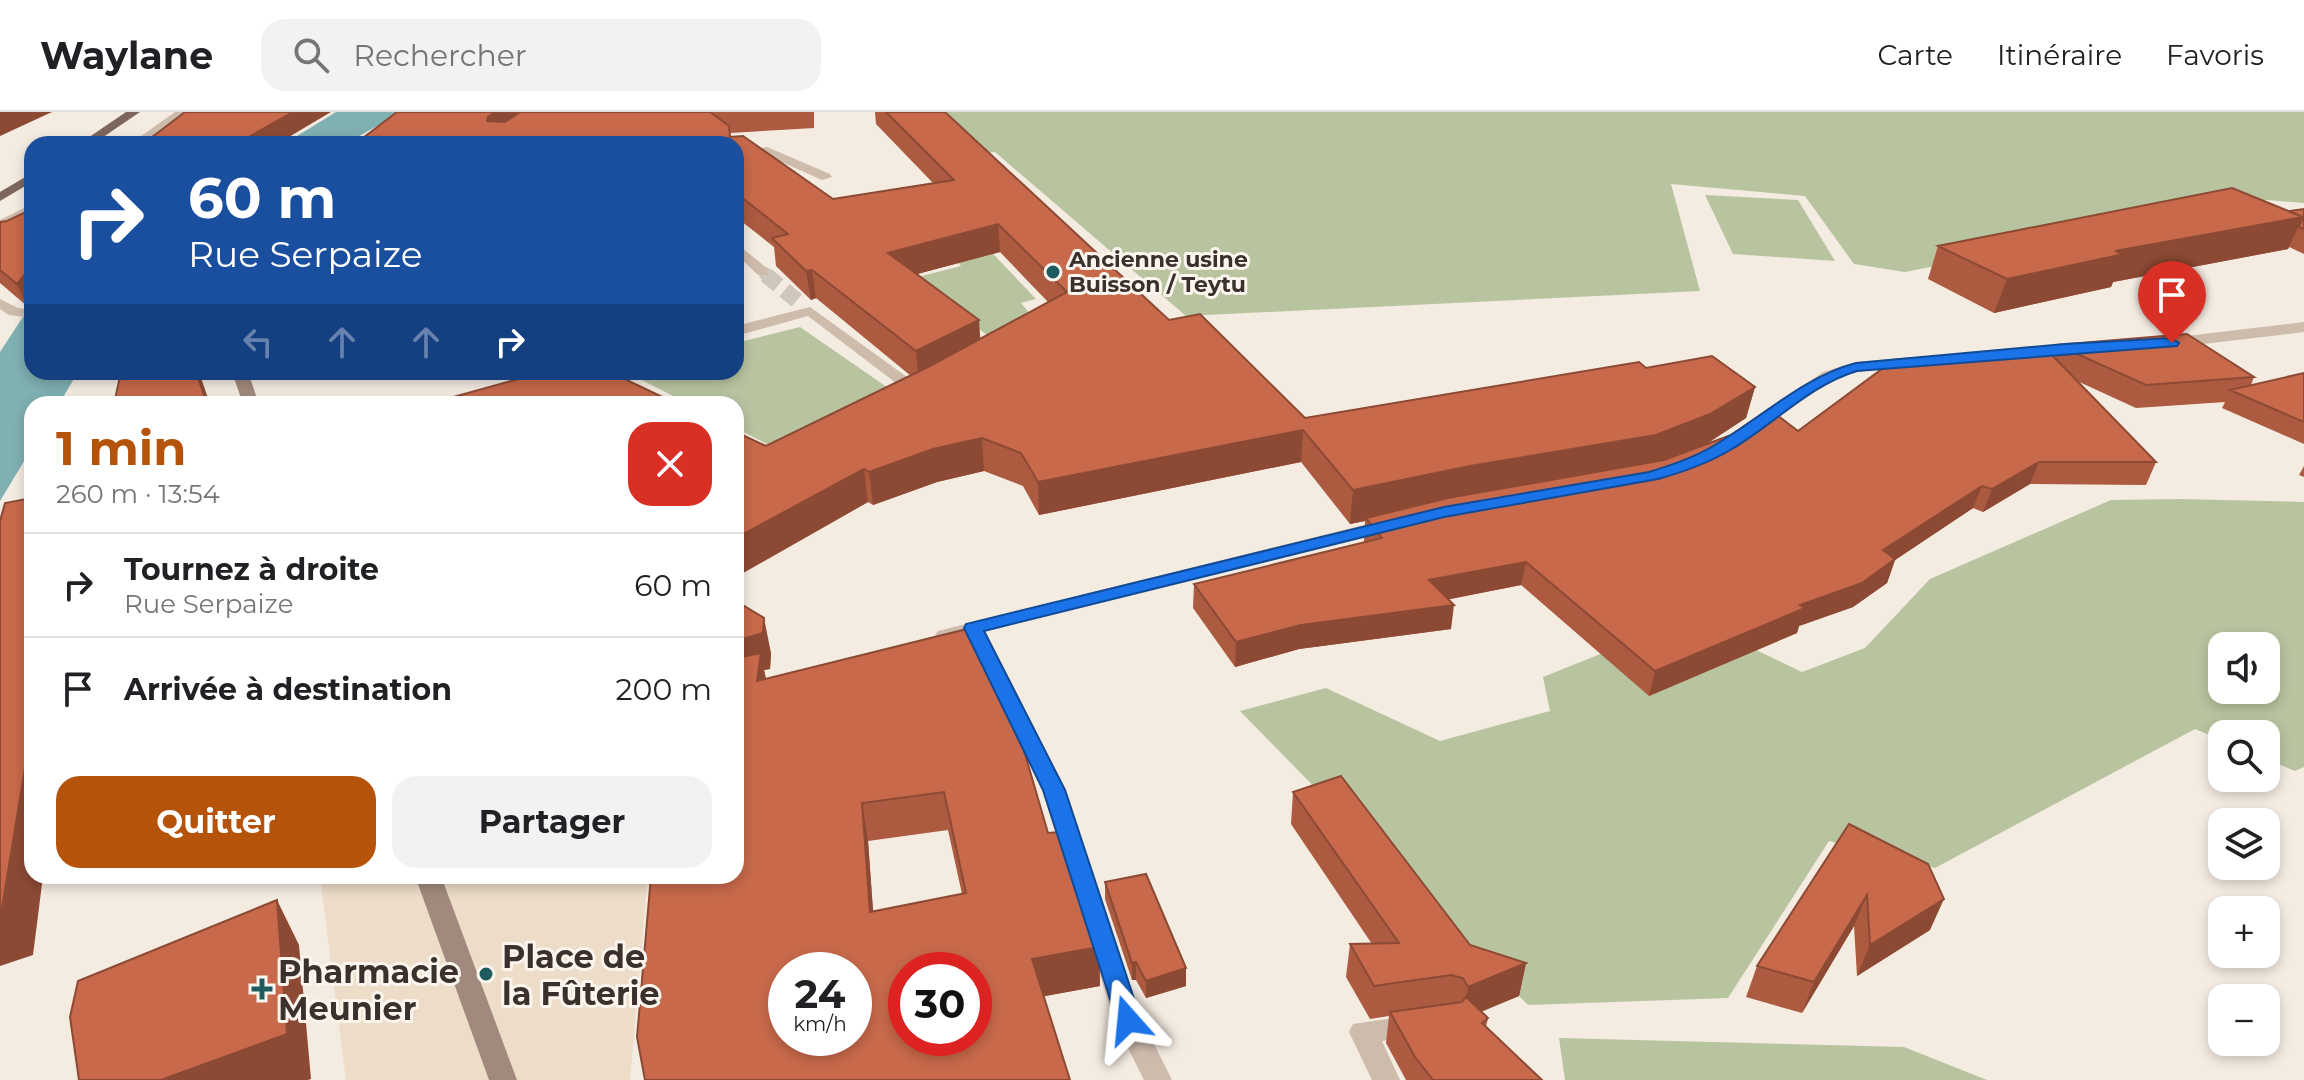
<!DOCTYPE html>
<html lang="fr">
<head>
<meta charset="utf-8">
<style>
  :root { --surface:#fff; --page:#f2f2f2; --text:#202124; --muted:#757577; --line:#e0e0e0; --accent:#b45309 }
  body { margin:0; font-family:Montserrat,sans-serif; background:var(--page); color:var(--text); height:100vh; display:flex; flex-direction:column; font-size:30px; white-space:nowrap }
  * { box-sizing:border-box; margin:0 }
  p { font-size:26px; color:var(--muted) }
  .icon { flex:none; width:44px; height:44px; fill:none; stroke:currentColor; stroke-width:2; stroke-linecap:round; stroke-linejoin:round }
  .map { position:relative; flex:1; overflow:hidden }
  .sheet { position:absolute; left:24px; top:284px; width:720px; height:488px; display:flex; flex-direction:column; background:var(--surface); border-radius:24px; box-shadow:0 4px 12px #0003 }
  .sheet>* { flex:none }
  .top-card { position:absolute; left:24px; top:24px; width:720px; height:244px; border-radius:24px; box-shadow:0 4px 12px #0003; background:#1a4fa0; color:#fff; overflow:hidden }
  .fabs { position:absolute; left:2208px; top:520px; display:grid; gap:16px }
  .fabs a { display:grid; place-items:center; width:72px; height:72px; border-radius:16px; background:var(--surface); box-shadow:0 4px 12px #0003; font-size:40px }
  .speed { position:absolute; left:768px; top:840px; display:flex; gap:16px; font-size:40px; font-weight:700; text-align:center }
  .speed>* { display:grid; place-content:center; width:104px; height:104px; border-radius:50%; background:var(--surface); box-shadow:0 4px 12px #0003; line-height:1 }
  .speed small { font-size:20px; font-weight:400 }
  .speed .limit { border:12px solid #d22; background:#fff; color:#111 }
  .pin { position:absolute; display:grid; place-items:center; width:68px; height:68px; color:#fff; margin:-82px -34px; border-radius:50% 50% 50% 0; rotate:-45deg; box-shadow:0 0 8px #0007 }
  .pin .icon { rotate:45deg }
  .me { position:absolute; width:88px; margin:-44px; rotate:342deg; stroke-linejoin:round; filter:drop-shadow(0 0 6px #0008) }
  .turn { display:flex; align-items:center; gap:28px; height:168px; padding:0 32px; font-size:36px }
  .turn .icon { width:104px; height:104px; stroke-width:2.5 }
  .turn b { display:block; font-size:56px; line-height:68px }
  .lanes { display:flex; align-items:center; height:76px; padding:0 32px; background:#0003; justify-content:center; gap:40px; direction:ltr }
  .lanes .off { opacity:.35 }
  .round { display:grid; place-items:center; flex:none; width:84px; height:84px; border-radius:24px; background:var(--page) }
  .headline { display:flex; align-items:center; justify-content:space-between; height:136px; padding:0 32px }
  h1 { font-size:48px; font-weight:700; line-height:60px; color:var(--accent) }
  .cta { display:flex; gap:16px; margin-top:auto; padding:16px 32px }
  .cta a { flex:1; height:92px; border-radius:24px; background:var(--accent); color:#fff; font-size:32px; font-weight:700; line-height:92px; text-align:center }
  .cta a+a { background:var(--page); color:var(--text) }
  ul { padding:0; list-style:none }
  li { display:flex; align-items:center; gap:24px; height:104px; padding:0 32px; border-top:2px solid var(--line) }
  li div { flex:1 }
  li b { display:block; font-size:30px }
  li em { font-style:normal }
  header { display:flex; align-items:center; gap:48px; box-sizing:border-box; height:112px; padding:0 40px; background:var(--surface); border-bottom:2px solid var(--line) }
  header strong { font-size:38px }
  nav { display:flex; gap:44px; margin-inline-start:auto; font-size:28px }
  .search { width:560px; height:72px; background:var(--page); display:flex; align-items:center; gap:20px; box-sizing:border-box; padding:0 28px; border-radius:24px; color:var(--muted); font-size:30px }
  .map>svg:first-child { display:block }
  .green { fill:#b8c4a0; fill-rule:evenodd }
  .plaza { fill:#ecdcc8 }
  .water { fill:#7fb0b2 }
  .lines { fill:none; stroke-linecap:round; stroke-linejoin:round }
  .pedestrian-tunnel-far1 { stroke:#cfc6bd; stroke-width:13; stroke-dasharray:13 6; stroke-linecap:butt }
  .pedestrian-tunnel { stroke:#cfc6bd; stroke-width:16; stroke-dasharray:16 8; stroke-linecap:butt }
  .pedestrian { fill:#cdbbac; fill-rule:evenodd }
  .minor { fill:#cdbbac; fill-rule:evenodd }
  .secondary { fill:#a18a7d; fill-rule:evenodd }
  .primary { fill:#7d675c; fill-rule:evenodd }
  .wall { fill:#ac5a40; fill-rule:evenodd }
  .shaded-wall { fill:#8c4a34 }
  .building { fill:#c8694b; stroke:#8c4a34; stroke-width:2; fill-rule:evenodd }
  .route { fill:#1a73e8; stroke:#114b97; stroke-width:2 }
  .poi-dot { fill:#1f5a5e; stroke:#fbf5ee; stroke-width:3 }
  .labels { text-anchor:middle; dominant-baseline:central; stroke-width:6; stroke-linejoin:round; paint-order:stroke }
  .far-poi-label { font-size:22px; font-weight:bold; fill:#3b302b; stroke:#fbf5ee; text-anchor:start }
  .near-poi-label { font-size:32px; font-weight:bold; fill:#3b302b; stroke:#fbf5ee; text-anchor:start }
</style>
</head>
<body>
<header>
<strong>Waylane</strong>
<div class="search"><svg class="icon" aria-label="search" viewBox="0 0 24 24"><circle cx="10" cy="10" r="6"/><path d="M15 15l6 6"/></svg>Rechercher</div>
<nav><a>Carte</a><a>Itinéraire</a><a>Favoris</a></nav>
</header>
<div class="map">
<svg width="2304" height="968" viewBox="0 0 2304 968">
  <rect width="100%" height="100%" fill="#f4ebe1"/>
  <path class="green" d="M890,0H2304V91L2267,88L1905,160L1854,152L1805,84L1671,72L1700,179L1186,204L995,40L920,50Z
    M1705,83L1798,88L1835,149L1733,142Z
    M977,125L1036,187L1021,191L1031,203L994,228L910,167L961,154L942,131Z
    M800,215L894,280L784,341L736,316V292H689L626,260H736V231Z
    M2179,387L2304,390V655L2295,659L2266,647V622H2222V628L2195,617L1935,756L1829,729L1728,886L1528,893L1240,599L1326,576L1440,629L1550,599L1543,565L1690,506L1802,560L1865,536L1930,467L2111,388ZM2222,534H2266V578H2222Z
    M1559,926L1904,935L1987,968H1565Z"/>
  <path class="plaza" d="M320,764H648L630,968H346Z"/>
  <path class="water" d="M336,0H402L345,32H284Z
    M32,191V260H78L59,292H32V336L0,389V240Z"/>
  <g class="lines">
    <path class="pedestrian-tunnel-far1" d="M763,160L769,165"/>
    <path class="pedestrian-tunnel" d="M766,163L800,191"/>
    <path class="pedestrian" d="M736,131L768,157V163H758L736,142Z
      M0,187L18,196L32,198V206L9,203L0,197Z
      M810,195L925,278V284H913L808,204L736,224V214Z"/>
    <path class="minor" d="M175,0H188L144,32H130Z
      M767,35L830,62L832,65L822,68L766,43L736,48V40Z
      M32,92V101L0,117V108Z
      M2304,210V220L2169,236L2161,231L2169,226Z
      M1914,245L1920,247V253L1857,260L1835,266L1757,320L1751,321L1743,316L1823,260L1856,250Z
      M1392,406L1399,408L1401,412L1399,416L985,519L1066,678L1142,908L1172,968H1144L1114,908L1042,678L967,524L945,529L935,523L938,519Z
      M1414,903L1424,906L1428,914L1424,922L1382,929L1400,968H1372L1349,920L1353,912Z"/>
    <path class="secondary" d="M232,260H248L259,292H243Z
      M415,764H441L517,968H489Z"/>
    <path class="primary" d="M126,0H140L93,32H79Z
      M32,61V70L0,89V80Z"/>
  </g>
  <path class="wall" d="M397,0H814V16L730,21L731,25L833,87L933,71L876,12L875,0H945L1169,208L1305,306L1646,256L1755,275L1746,306L1706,332L1798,319L2053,244L2057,233L2254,265L2251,273L2304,261V332L2222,296L2225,290L2136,296L2077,269L2156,350L2146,373L2030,372L1983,400L1973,396L1895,448L1887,471L1853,495L1799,514L1797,521L1649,584L1521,473L1448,487L1451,517L1299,537L1235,555L1193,496L1194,472L1364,430L1365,409L1350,412L1301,350L1039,403L1023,374L984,359L937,370L873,393L868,390L736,465V320L766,334L911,264L816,186L811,188L776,154L774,135L736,105V32ZM1000,140L1048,190L980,227L917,162Z
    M2304,97V142L2289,135L2288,137L2113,170L2111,175L1994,201L1928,167L1938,134Z
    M7,109L27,194L0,171V110Z
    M382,260H418L409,264Z
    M2304,354V365L2299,363Z
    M736,489L771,541L770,557L764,558L766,567L1048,721L1099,835L1100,874L1044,884L651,764ZM948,718L962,782L873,800L868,729Z
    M1293,680L1470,833L1526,851L1519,884L1481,899L1488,906L1486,915L1542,968H1406L1386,931L1389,904L1370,907L1346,865L1350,832H1372L1291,712Z
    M1849,712L1930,818L1857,864L1854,814L1802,901L1746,885L1757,854Z
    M1105,770L1186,856V874L1146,886L1136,868H1132L1105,787Z"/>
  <path class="shaded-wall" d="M0,0H52L0,24Z
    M293,0H331L277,32H236Z
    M496,0H539L494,30L487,9L488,5Z
    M2303,105L2288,137L2113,170L2111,175L1994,201L2007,167L2115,139Z
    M998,112L1000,140L891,169L888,141Z
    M32,154V189L27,194L17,172Z
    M812,158L816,186L811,188L806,159Z
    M979,208L981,238L919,270L916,239Z
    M196,260H199L210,292H207Z
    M1755,275L1746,306L1702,335L1648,356L1366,406L1365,409L1350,412L1353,378Z
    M1303,318L1301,350L1039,403L1038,370Z
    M982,326L984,359L937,370L873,393L869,360L933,337Z
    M2039,350L2030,372L1983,400L1992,377Z
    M864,357L868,390L736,465V426Z
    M1982,374L1973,396L1895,448L1887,471L1853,495L1799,514L1797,521L1649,584L1655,559L1800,493Z
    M1526,450L1521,473L1426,492L1429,468Z
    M1454,493L1451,517L1299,537L1235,555L1236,530L1301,513Z
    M764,506L771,541L770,557L764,558L768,577L736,567V529Z
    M32,625V764H43L33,843L0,854V797L30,626Z
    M862,691L868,729L876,839L870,800Z
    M1867,783L1854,814L1802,901L1814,870Z
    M1944,787L1930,818L1857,864L1870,833Z
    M277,788L299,833L311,967L308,968H161Z
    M1099,835L1100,874L1035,886L1032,847Z
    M1136,850V868H1132V851Z
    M1526,851L1519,884L1462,908L1468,875Z
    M1186,856V874L1146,886V869Z"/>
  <path class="building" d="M185,0H293L236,32H143Z
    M397,0H496L488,5L487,9L505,10L520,0H710L729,14L730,25L743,24L833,87L954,68L886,0H945L1169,208L1200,202L1305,306L1639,250L1646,256L1712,244L1755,275L1710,302L1656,323L1470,354L1353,378L1303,318L1038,370L1021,341L982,326L933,337L869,360L864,357L736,426V320L766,334L930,254L1067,180L998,112L888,141L979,208L916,239L812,158L806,159L772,126L788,122L736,81V32H355Z
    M2232,76L2303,105L2115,139L2124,142L2007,167L1938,134Z
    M32,97V154L17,172L0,158V110L7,109Z
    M2304,97V117L2299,115L2303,105L2289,99Z
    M2187,222L2254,265L2146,273L2057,233Z
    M2045,236L2156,350H2039L1992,377L1982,374L1883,438L1895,447L1862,471L1800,493L1805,496L1655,559L1526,450L1429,468L1454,493L1301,513L1236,530L1194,472L1382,426L1366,406L1448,386L1664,348L1731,323L1769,297L1798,319L1894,248Z
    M121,260H196L207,292H114Z
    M543,260H610L677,292H428Z
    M2304,261V310L2230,278Z
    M32,386V625L30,626L2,796L0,797V409L5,391Z
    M736,489L764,506L763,521L736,529Z
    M971,516L1009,587L1048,721L1059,720L1099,835L1032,847L1070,968H645L637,925L651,764H736V546L761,541L757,569ZM944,680L966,781L870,800L862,691ZM786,858H854V926H786ZM906,858H974V926H906Z
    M1341,664L1470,833L1526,851L1468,875L1463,866L1451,863L1374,874L1350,832L1399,831L1293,680Z
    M1849,712L1928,752L1944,787L1870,833L1867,783L1814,870L1757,854Z
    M1146,762L1186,856L1146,869L1136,850L1132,851L1105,770Z
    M277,788L287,922L161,968H79L70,905L78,869Z
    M1466,885L1488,906L1482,911L1542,968H1433L1415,945L1390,900L1462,890Z"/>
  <path class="route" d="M2172,226L2179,231L2177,234L1857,259C1810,273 1774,312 1732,337C1709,351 1683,360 1658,367L1444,405L984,519L1065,678L1141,908L1137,915L1128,918L1119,915L1043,678L964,516L966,512L1444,395L1649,360C1675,352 1701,343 1723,328C1767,301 1806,264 1856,251L2065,232Z"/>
  <g class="poi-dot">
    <circle cx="1053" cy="160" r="8"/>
    <circle cx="486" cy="862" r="8"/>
    <path d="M258 865h8v8h8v8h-8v8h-8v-8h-8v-8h8z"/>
  </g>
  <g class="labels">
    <g class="far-poi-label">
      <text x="1069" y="147">Ancienne usine<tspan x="1069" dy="25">Buisson / Teytu</tspan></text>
    </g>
    <g class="near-poi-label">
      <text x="502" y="844">Place de<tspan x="502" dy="37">la Fûterie</tspan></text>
      <text x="278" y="859">Pharmacie<tspan x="278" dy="37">Meunier</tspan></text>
    </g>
  </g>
</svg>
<div class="fabs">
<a><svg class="icon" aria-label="sound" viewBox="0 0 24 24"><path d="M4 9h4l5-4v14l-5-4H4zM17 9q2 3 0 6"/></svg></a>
<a><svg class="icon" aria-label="search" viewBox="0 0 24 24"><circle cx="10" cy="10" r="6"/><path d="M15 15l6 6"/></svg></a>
<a><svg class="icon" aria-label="layers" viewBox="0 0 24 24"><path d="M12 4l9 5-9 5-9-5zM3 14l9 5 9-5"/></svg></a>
<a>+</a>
<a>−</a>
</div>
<div class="speed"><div>24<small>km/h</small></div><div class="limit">30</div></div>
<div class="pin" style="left:2172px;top:231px;background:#d93025"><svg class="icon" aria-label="arrive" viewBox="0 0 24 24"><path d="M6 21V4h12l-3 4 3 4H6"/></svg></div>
<svg class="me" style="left:1128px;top:908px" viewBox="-20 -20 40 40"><path d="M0-17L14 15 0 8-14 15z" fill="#1a73e8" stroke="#fff" stroke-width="4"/></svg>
<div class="top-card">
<div class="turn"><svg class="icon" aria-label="right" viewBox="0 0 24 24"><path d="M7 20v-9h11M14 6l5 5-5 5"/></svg><div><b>60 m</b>Rue Serpaize</div></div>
<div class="lanes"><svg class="icon off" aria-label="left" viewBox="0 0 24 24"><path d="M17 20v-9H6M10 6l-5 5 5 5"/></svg><svg class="icon off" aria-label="ahead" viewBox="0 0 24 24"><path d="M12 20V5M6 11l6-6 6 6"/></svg><svg class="icon off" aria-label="ahead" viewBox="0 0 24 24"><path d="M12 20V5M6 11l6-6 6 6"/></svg><svg class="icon" aria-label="right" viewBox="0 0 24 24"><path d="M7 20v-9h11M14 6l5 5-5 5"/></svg></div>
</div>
<section class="sheet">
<div class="headline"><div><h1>1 min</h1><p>260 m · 13:54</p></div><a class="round" style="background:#d93025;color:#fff"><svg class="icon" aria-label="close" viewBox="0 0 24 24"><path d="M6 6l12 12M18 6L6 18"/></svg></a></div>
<ul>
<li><svg class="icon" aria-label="right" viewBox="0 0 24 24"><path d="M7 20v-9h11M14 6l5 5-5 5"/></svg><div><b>Tournez à droite</b><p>Rue Serpaize</p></div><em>60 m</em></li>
<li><svg class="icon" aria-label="arrive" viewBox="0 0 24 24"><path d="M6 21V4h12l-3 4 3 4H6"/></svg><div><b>Arrivée à destination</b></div><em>200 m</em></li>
</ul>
<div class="cta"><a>Quitter</a><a>Partager</a></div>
</section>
</div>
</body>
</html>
